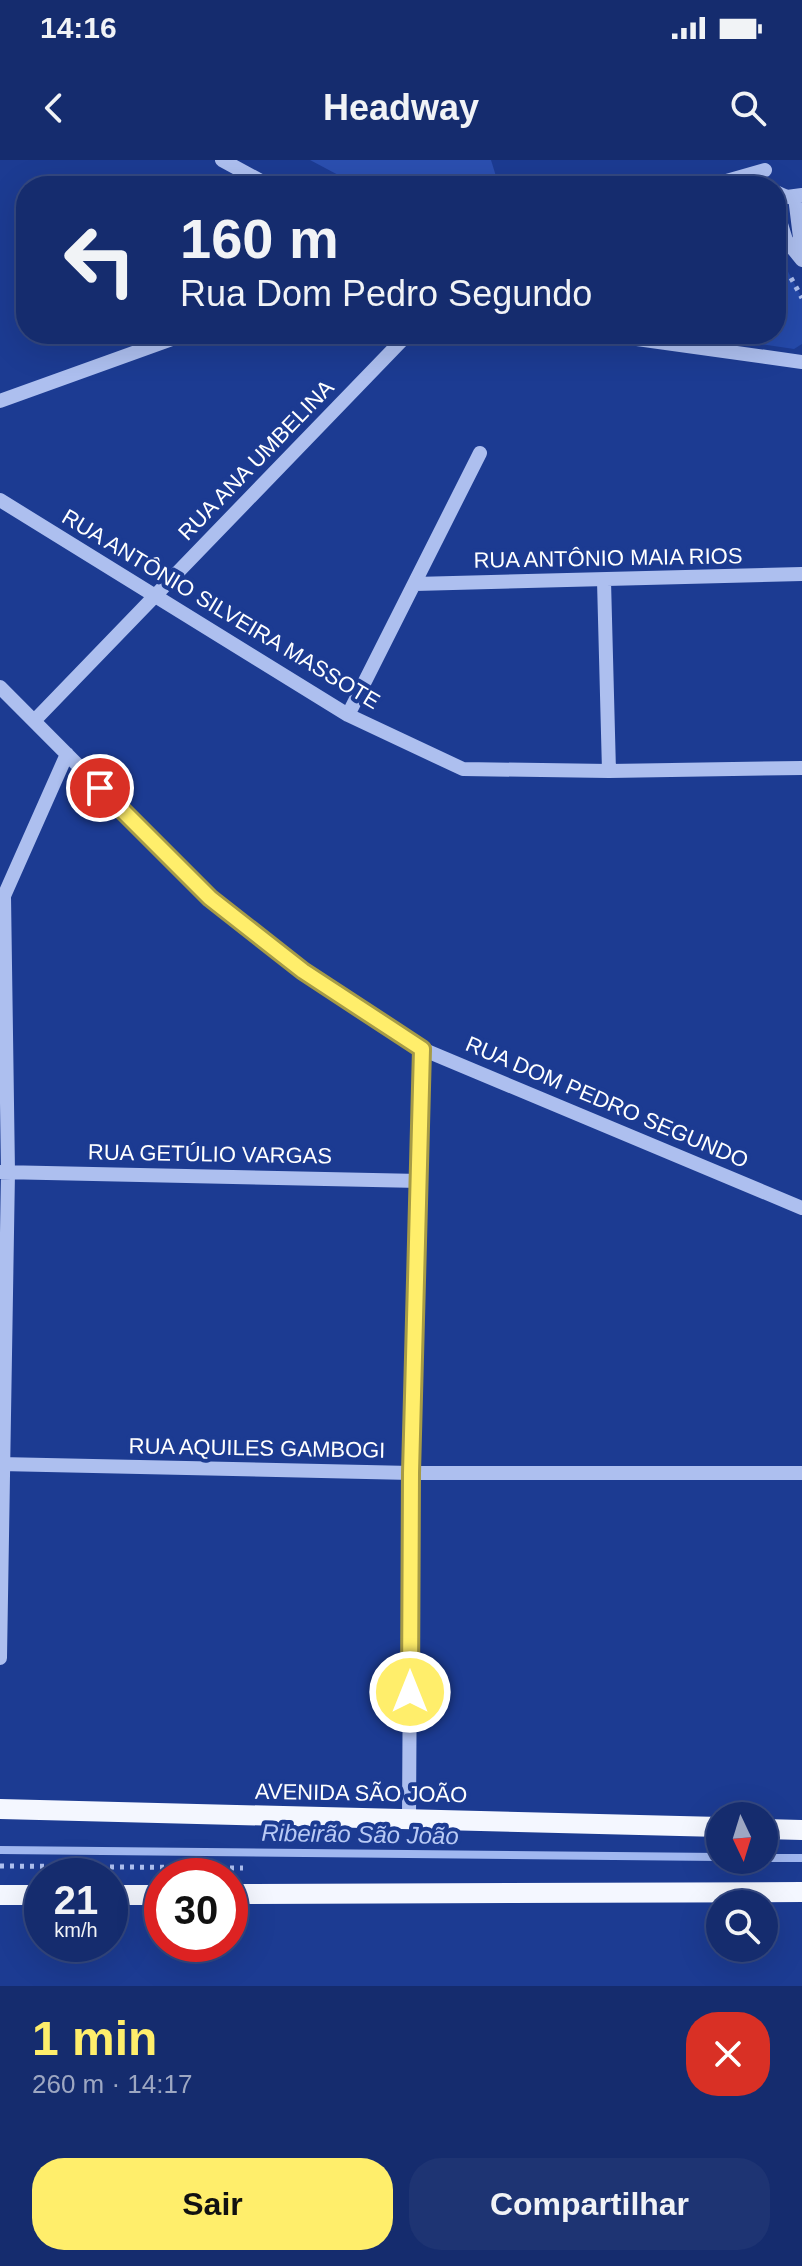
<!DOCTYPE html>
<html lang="pt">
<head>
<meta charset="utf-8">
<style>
  :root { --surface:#152c6e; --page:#1e3473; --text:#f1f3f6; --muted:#9da7c2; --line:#344881; --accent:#ffee6b }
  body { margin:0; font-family:Arial,sans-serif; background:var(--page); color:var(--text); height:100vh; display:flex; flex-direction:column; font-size:30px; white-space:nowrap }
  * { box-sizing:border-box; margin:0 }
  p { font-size:26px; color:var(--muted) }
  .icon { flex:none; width:44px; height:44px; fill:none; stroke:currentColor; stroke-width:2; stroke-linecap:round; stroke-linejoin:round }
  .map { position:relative; height:1826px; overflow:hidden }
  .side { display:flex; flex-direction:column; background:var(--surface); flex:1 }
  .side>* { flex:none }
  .guide { position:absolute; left:16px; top:16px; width:770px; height:168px; border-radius:32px; box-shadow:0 8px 32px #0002,0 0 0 2px var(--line); background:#152c6e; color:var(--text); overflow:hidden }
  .needle { width:52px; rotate:176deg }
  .fabs { position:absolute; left:706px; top:1642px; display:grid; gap:16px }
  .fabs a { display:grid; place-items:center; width:72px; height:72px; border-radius:50%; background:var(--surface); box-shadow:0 8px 32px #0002,0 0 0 2px var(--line); font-size:40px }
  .speed { position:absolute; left:24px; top:1698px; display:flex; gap:16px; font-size:40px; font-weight:700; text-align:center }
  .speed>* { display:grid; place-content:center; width:104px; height:104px; border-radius:50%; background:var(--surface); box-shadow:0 8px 32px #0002,0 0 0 2px var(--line); line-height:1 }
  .speed small { font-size:20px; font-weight:400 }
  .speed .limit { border:12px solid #d22; background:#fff; color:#111 }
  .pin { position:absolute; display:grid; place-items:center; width:68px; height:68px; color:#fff; margin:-34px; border:4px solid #fff; border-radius:50%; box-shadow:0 2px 8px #0007 }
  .me { position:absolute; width:88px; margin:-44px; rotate:0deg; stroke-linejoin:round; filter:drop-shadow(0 0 6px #0008) }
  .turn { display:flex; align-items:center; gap:28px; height:168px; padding:0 32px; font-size:36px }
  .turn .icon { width:104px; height:104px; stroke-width:2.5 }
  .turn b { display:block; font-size:56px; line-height:68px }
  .round { display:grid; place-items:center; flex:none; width:84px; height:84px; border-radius:32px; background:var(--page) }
  .overview { display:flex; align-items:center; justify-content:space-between; height:136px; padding:0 32px }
  h1 { font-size:48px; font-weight:600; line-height:60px; color:var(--accent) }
  .action { display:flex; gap:16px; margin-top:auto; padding:16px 32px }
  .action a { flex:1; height:92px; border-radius:32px; background:var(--accent); color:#111; font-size:32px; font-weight:600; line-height:92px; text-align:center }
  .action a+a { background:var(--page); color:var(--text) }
  .status { display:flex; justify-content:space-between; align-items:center; height:56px; padding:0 40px; background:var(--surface); direction:ltr }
  .status svg { height:22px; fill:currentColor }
  header { display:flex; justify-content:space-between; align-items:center; height:104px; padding:0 32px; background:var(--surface); font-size:36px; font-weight:600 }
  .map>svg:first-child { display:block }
  .green { fill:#254aab }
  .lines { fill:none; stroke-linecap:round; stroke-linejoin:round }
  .stream { stroke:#a0b7f0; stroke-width:8 }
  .building { fill:#2b4fb0 }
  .path { stroke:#adbfef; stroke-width:5; stroke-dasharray:4 6; stroke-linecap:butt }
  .minor { stroke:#adbfef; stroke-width:14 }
  .major { stroke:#f4f7ff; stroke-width:20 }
  .route-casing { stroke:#a69b46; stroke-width:20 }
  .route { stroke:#ffee6b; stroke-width:14 }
  .labels { text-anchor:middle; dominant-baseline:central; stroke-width:8; stroke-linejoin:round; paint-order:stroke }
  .street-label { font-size:22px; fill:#fff; stroke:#1c3b92 }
  .water-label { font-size:24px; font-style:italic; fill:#b9caf5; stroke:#1c3b92 }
</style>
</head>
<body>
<div class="status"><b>14:16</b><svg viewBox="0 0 49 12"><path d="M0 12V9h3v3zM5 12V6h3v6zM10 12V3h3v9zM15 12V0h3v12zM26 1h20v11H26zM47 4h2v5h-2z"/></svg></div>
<header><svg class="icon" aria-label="back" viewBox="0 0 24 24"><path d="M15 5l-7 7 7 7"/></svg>Headway<svg class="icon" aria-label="search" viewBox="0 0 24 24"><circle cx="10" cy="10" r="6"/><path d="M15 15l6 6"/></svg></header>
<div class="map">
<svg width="802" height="1826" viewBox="0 0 802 1826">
  <rect width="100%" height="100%" fill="#1c3b92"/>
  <path class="green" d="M776,89L802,138V184L794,189L691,174H776Z"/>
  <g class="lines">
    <path class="stream" d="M0,1690L720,1697
      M764,1698H802"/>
  </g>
  <path class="building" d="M310,0H491L499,26H416L407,17L366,26L342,17Z"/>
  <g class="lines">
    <path class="path" d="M791,118L802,138
      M0,1706L243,1708"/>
    <path class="minor" d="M222,0L270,26
      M709,26L765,10
      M776,32L787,37L802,35
      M795,37L802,94
      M776,48L786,80L802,100
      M601,174L802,202
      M0,241L186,174
      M0,340L348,555L463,609L609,611L802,608
      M604,421L609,611
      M415,424L802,414
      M0,527L210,738L303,811L422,889L802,1048
      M348,555L480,293
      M35,560L408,174
      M0,1012L420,1021
      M0,1304L411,1313H802
      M0,1498L8,1012L4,736L67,594
      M409,1658L411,1313L422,889"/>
    <path class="major" d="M0,1649L720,1667
      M764,1669L802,1670
      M230,1734L802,1732
      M0,1735H42
      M110,1735H162"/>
  </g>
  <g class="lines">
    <defs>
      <path id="route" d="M100,628L210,738L303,811L422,889L411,1313L410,1532"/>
    </defs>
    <use href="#route" class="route-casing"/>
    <use href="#route" class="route"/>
  </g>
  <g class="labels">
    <g class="street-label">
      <text transform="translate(256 300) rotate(-46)">RUA ANA UMBELINA</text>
      <text transform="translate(608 398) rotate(-1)">RUA ANTÔNIO MAIA RIOS</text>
      <text transform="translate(221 449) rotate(31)">RUA ANTÔNIO SILVEIRA MASSOTE</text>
      <text transform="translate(607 942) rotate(23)">RUA DOM PEDRO SEGUNDO</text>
      <text transform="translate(210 994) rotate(1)">RUA GETÚLIO VARGAS</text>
      <text transform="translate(257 1288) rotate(1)">RUA AQUILES GAMBOGI</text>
      <text transform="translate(361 1633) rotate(1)">AVENIDA SÃO JOÃO</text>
    </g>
    <g class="water-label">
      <text transform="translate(360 1674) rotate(1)">Ribeirão São João</text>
    </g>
  </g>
</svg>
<div class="fabs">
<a><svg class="needle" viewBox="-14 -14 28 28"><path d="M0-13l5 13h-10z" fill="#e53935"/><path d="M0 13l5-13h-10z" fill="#9da7c2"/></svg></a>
<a><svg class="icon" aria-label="search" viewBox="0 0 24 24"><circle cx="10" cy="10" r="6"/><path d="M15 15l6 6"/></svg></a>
</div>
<div class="speed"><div>21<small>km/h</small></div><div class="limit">30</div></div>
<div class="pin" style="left:100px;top:628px;background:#d93025"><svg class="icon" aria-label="arrive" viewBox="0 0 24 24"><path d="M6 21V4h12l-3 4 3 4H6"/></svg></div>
<svg class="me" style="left:410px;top:1532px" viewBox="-20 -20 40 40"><circle r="17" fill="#ffee6b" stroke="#fff" stroke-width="3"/><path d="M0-11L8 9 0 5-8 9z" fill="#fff"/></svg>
<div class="guide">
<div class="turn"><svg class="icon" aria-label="left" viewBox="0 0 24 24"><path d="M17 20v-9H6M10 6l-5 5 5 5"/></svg><div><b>160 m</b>Rua Dom Pedro Segundo</div></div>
</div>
</div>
<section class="side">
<div class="overview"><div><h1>1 min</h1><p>260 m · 14:17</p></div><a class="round" style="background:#d93025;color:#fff"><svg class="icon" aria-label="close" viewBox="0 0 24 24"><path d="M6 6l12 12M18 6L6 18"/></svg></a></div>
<div class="action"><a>Sair</a><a>Compartilhar</a></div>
</section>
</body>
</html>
